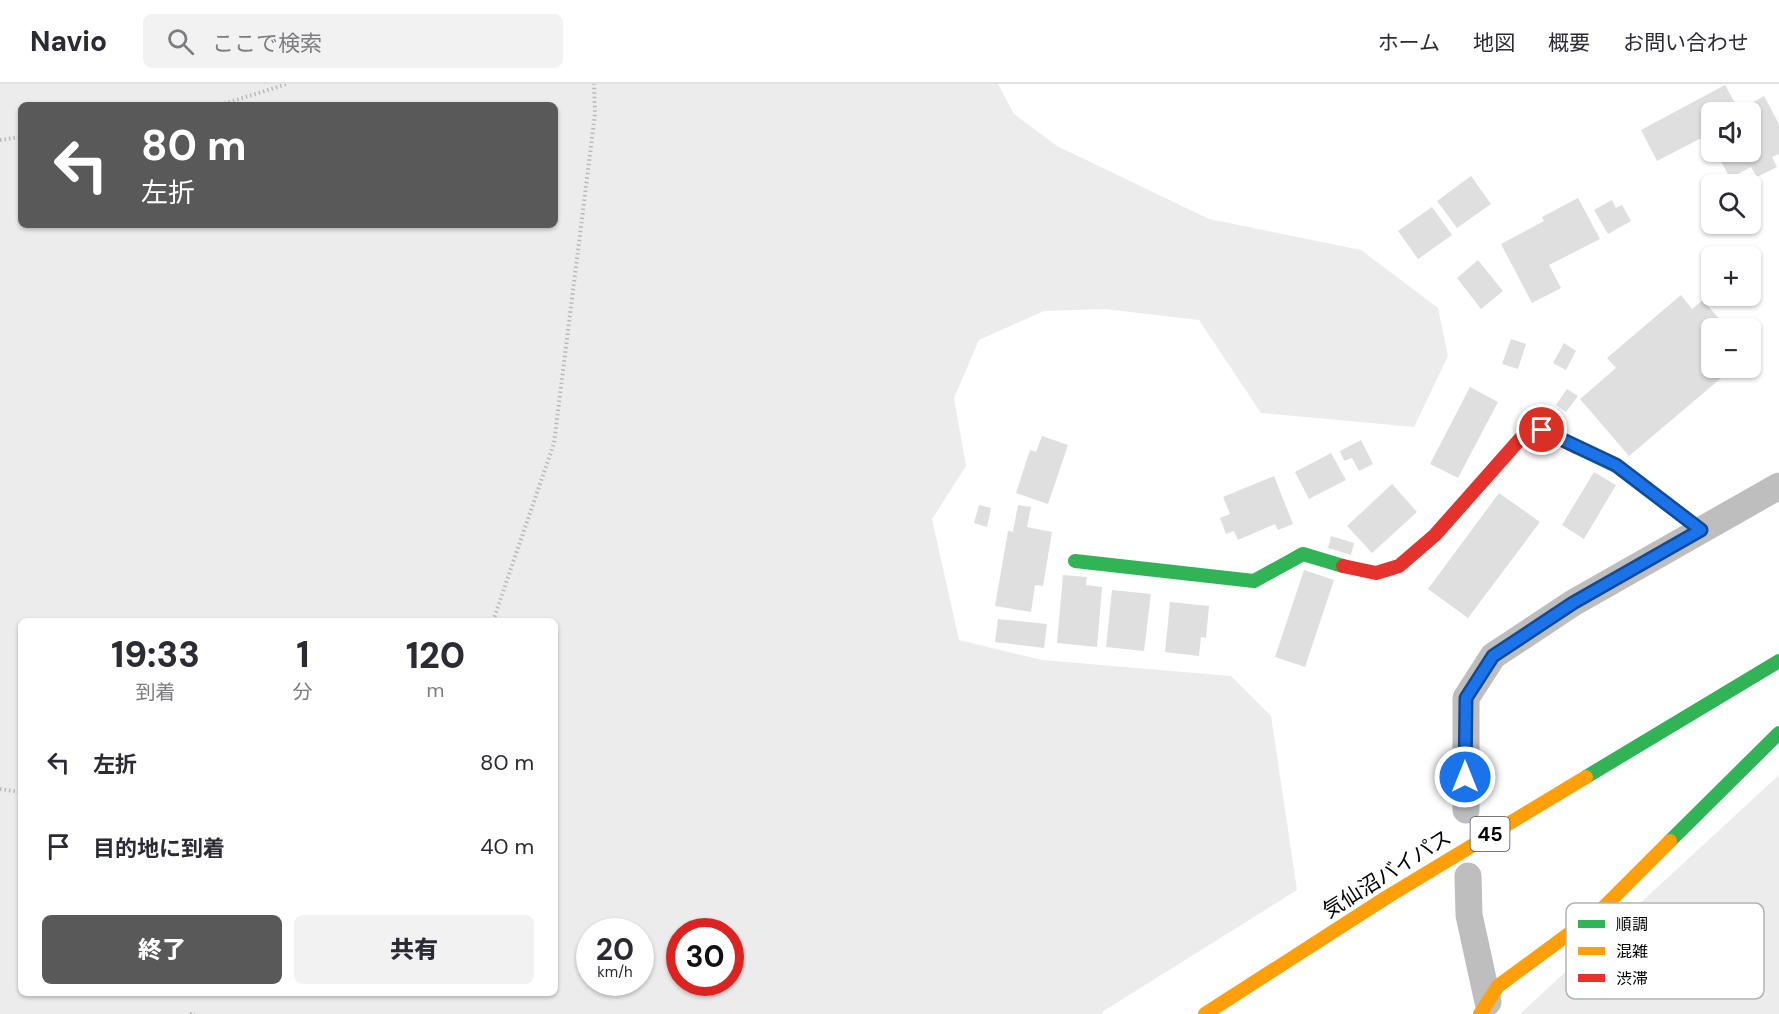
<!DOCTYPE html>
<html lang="ja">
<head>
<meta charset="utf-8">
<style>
  :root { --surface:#fff; --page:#f2f2f3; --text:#2b2b33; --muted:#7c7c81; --line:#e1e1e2; --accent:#595959 }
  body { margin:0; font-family:"DM Sans","Noto Sans JP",sans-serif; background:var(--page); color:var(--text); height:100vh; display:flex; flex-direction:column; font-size:22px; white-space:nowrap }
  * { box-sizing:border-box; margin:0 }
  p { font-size:20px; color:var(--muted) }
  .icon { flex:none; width:33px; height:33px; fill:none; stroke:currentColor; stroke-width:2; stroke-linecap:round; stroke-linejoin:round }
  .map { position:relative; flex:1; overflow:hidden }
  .sheet { position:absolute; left:18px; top:534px; width:540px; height:378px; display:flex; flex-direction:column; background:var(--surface); border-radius:9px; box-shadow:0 2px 4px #0004 }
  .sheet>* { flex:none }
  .guide { position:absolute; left:18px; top:18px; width:540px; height:126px; border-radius:9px; box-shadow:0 2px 4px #0004; background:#595959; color:#fff; overflow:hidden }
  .controls { position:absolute; left:1701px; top:18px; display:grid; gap:12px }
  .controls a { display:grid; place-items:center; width:60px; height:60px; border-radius:9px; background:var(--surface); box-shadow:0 2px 4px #0004; font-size:30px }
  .speed { position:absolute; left:576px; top:834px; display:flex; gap:12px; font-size:30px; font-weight:700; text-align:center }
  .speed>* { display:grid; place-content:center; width:78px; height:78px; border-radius:50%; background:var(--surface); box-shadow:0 2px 4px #0004; line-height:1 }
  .speed small { font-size:15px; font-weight:400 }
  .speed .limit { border:9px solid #d22; background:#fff; color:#111 }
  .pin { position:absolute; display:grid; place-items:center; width:51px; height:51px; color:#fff; margin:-26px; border:3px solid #fff; border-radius:50%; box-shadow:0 2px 6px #0007 }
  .me { position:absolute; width:66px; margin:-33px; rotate:0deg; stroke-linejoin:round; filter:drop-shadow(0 0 4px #0008) }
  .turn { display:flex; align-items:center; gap:21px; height:126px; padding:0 24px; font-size:27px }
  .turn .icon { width:78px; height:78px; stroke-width:2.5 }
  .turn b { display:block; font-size:42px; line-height:51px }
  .eta { display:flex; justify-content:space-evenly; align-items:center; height:102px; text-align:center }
  .eta b { font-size:36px; font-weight:800; line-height:42px }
  .button { display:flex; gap:12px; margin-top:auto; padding:12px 24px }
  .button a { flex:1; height:69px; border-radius:9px; background:var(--accent); color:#fff; font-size:24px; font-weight:800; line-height:69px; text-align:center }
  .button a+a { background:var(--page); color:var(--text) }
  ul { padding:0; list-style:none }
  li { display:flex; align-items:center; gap:18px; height:84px; padding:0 24px }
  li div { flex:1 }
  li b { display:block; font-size:22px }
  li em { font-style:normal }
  header { display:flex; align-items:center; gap:36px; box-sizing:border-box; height:84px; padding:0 30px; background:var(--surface); border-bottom:2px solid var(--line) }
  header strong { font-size:28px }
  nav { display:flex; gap:33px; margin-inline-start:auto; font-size:21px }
  .search { width:420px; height:54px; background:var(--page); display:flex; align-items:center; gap:15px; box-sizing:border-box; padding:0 21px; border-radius:9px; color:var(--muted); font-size:22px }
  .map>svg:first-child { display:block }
  .green { fill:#ececec; fill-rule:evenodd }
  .building { fill:#dfdfdf }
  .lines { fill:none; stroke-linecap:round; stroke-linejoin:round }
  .path { stroke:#b9b9b9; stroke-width:4; stroke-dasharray:1.5 3; stroke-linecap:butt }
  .street { stroke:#bebebe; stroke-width:27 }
  .fast { stroke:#30b455; stroke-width:14 }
  .slow { stroke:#ff9f0a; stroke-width:14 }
  .jam { stroke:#e5322d; stroke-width:14 }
  .route-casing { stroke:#114b97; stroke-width:15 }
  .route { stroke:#1a73e8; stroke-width:10 }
  .labels { text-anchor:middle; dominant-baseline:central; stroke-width:4.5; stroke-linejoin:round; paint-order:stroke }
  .shield { fill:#fff; stroke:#4c4c4c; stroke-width:1.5 }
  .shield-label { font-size:20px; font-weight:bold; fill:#000 }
  .street-label { font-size:21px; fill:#000; stroke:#fff }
  .key { fill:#fff; stroke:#b2b2b2; stroke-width:1.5 }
  .key-label { font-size:16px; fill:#000 }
</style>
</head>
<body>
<header>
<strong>Navio</strong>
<div class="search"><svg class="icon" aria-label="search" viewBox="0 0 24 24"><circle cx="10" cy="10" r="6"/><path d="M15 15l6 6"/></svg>ここで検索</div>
<nav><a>ホーム</a><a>地図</a><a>概要</a><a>お問い合わせ</a></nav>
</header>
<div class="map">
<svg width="1779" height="930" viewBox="0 0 1779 930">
  <rect width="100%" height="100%" fill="#fff"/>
  <path class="green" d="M0,0H998L1014,30L1057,62L1209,135L1361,166L1438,224L1448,272L1414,343L1261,329L1199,236L1105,225L1044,227L979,256L954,314L966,382L932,435L959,556L1042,576L1231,592L1271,632L1297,806L1102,928L1103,930H0ZM21,21H555V141H21ZM21,537H555V909H21ZM590,848H640V898H590ZM680,848H730V898H680Z
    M1779,691V930H1520L1521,929Z"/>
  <path class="building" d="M1725,1L1740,28H1712V59L1707,51L1657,77L1641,46Z
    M1764,12L1779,40V70L1772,73L1777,83L1757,93L1751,83L1730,94L1716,68H1750V28H1745L1743,24Z
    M1471,92L1491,120L1457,144L1437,117Z
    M1578,114L1600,155L1549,181L1561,204L1532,219L1501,160L1544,137L1542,133Z
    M1612,116L1616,124L1622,121L1631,137L1608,150L1594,126Z
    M1432,123L1452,151L1418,175L1398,147Z
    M1478,176L1503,207L1481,225L1457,194Z
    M1681,211L1692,225L1703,216L1727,244H1712V284H1733L1629,372L1580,315L1616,284L1607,274Z
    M1511,255L1526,260L1518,285L1502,280Z
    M1564,259L1576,267L1566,286L1553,279Z
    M1470,303L1498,318L1458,394L1430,380Z
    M1567,305L1578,312L1566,328L1556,321Z
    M1042,352L1068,361L1048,420L1016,409L1030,366L1036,368Z
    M1361,356L1373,380L1359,387L1352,374L1344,377L1340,367Z
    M1331,369L1346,396L1309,415L1295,388Z
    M1594,388L1616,401L1584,455L1562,441Z
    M1274,392L1293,440L1278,446L1275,440L1238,456L1234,447L1226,450L1220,434L1230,430L1223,413Z
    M1392,400L1417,428L1372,469L1347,442Z
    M1499,409L1540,438L1468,534L1428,505Z
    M979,421L991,424L987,443L974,439Z
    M1018,421L1031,423L1027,443L1052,448L1043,502L1035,501L1031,528L995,522L1008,447L1013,448Z
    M1331,452L1354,459L1351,471L1328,464Z
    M1304,486L1334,496L1305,583L1275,573Z
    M1063,491L1087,493L1086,501L1102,503L1097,563L1057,559Z
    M1112,506L1151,510L1144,567L1106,563Z
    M1170,518L1209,522L1206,554L1201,553L1199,572L1165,568Z
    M998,535L1047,540L1044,564L995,558Z"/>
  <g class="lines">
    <path class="path" d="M220,21L287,0
      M0,56L21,53
      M493,537L554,359L595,30L594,0
      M0,705L21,708
      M190,930H195"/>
    <path class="street" d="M1466,726V614L1493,572L1573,519L1779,402
      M1468,792L1469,831L1488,918"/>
    <path class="fast" d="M1576,363L1616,382L1701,446
      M1075,477L1254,497L1303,470L1343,482
      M1586,693L1779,577
      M1670,757L1779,649"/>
    <path class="slow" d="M1205,930L1387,813L1586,693
      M1480,930L1498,902L1600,827L1670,757"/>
    <path class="jam" d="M1343,482L1376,489L1399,482L1435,451L1521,354L1542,346L1576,363"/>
  </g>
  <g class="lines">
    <defs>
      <path id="route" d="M1465,693L1466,614L1493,572L1573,519L1701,446L1616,381L1542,346"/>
    </defs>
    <use href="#route" class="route-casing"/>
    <use href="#route" class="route"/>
  </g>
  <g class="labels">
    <rect class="shield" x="1470.5" y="733" width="39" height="34" rx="4.5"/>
    <g class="shield-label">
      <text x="1490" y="750">45</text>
    </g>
    <g class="street-label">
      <text transform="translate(1387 790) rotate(-32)">気仙沼バイパス</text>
    </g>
  </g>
  <rect x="1566" y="819" width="198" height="96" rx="9" class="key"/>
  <rect x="1578" y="836" width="27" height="8" fill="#30b455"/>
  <rect x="1578" y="863" width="27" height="8" fill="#ff9f0a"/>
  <rect x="1578" y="890" width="27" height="8" fill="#e5322d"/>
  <g class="key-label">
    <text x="1616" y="846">順調</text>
    <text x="1616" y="873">混雑</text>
    <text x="1616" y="900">渋滞</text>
  </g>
</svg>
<div class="controls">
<a><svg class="icon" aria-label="sound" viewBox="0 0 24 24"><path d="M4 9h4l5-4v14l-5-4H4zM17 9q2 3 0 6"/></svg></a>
<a><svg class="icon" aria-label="search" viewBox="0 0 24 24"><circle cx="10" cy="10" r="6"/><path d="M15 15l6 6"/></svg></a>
<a>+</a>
<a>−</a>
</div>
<div class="speed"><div>20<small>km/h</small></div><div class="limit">30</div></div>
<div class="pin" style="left:1542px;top:346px;background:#d93025"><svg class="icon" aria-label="arrive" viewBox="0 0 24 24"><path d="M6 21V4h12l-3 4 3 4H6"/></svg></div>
<svg class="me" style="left:1465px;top:693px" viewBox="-20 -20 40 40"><circle r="17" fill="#1a73e8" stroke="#fff" stroke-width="3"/><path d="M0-11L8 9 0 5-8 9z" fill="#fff"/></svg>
<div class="guide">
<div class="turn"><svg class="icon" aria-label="left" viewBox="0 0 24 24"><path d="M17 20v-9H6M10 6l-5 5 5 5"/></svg><div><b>80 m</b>左折</div></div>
</div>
<section class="sheet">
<div class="eta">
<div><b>19:33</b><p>到着</p></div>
<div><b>1</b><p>分</p></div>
<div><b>120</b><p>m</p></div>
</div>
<ul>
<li><svg class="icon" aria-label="left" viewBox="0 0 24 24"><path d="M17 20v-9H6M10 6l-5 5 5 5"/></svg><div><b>左折</b></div><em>80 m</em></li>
<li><svg class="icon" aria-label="arrive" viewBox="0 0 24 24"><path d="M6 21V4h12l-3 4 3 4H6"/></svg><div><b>目的地に到着</b></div><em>40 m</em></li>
</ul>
<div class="button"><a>終了</a><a>共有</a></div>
</section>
</div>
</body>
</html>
